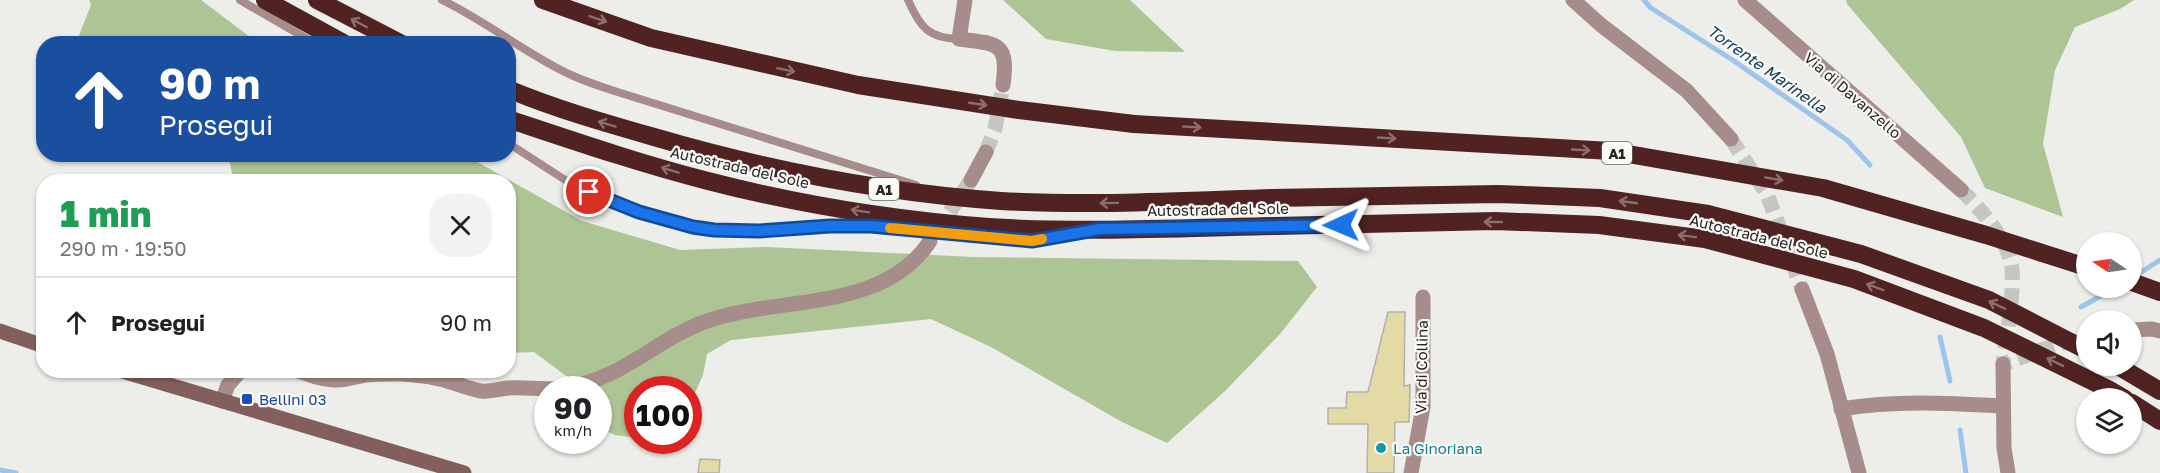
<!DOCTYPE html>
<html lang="it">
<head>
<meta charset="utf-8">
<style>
  :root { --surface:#fff; --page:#f2f2f2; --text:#202124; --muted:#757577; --line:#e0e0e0 }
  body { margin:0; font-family:"Golos Text",sans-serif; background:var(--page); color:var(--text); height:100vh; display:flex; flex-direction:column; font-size:22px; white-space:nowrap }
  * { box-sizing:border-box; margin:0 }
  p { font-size:20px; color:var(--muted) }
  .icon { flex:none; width:33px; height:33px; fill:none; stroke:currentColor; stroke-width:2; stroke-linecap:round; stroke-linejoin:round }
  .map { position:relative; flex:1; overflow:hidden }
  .side { position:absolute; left:36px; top:174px; width:480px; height:204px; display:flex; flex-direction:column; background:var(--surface); border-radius:24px; box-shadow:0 2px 4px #0004 }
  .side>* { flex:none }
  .guide { position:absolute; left:36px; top:36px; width:480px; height:126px; border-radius:24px; box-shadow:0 2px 4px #0004; background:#1a4fa0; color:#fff; overflow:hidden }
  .needle { width:39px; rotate:283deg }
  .fabs { position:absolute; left:2076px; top:232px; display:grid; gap:12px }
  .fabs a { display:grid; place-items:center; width:66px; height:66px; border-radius:50%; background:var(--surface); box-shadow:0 2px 4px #0004; font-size:30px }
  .speed { position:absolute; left:534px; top:376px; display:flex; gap:12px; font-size:30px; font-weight:700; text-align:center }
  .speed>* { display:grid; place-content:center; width:78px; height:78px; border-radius:50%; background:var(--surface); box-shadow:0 2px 4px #0004; line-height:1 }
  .speed small { font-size:15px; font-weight:400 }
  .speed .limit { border:9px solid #d22; background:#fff; color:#111 }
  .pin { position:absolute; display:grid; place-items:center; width:51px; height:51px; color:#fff; margin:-26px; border:3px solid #fff; border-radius:50%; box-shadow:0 2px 6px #0007 }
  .me { position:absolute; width:66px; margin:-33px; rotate:269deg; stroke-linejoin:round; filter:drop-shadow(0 0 4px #0008) }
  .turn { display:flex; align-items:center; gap:21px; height:126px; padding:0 24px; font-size:27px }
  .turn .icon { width:78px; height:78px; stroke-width:2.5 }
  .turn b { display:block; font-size:42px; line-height:51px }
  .round { display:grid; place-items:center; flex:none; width:63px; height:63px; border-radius:24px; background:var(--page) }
  .headline { display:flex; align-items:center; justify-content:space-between; height:102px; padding:0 24px }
  h1 { font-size:36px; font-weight:800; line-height:45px; color:#1e9e55 }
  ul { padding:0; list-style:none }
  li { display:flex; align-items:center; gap:18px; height:90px; padding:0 24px; border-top:2px solid var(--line) }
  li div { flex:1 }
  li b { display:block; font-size:22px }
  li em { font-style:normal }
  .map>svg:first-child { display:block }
  .green { fill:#adc494 }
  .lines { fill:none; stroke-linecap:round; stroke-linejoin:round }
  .stream { stroke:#9dc5ec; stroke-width:5 }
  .building { fill:#e4daa5; stroke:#b1b1ae; stroke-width:1.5 }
  .minor-tunnel { stroke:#c5c5c2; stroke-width:15; stroke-dasharray:15 8; stroke-linecap:butt }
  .tertiary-tunnel { stroke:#c5c5c2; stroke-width:15; stroke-dasharray:15 8; stroke-linecap:butt }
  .service { stroke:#a68c8b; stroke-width:8 }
  .minor { stroke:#a68c8b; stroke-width:15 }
  .tertiary { stroke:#a68c8b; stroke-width:15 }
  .secondary { stroke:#825e5d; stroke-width:15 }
  .motorway { stroke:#502222; stroke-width:18 }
  .motorway-bridge { stroke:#502222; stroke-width:18 }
  .oneway { stroke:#8c6e6d }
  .route-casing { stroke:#114b97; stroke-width:15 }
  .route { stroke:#1a73e8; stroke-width:10 }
  .slow { stroke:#f59e0b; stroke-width:10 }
  .transit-dot { fill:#1a4fb4; stroke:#fbfaf7; stroke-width:2 }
  .culture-dot { fill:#0f9aa8; stroke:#fbfaf7; stroke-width:2 }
  .labels { text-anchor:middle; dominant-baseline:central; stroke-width:4.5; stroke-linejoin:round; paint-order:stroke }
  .shield { fill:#fbfaf7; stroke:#656563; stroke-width:1.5 }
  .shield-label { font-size:14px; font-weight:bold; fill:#252524 }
  .street-label { font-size:15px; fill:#252524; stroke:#fbfaf7 }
  .transit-label { font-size:15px; fill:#164399; stroke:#fbfaf7; text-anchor:start }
  .culture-label { font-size:15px; fill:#0d838f; stroke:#fbfaf7; text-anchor:start }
  .water-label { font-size:16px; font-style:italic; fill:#0c3a5e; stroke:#fbfaf7 }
</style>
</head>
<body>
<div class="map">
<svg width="2160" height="473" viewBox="0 0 2160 473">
  <rect width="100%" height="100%" fill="#ededea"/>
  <path class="green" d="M89,0H201L258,43H76L91,5Z
    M1003,0H1130L1185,52L1115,51L1046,39Z
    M1846,0H2134L2120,9L2075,27L2055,70L2043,144L2063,217L1985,188L1961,137L1847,4Z
    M228,155H465L582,221L680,250L767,247L973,257L1298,261L1317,287L1280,334L1225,391L1167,443L1122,422L991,347L931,319L731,340L707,354L703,375L689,406L688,390H638L637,438L615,435L599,428L598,390H585L534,352L509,353L508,182L234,181Z"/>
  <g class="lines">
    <path class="stream" d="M1644,0L1651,8L1734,61L1847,140L1870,165
      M2132,278L2160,260
      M2081,307L2115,288
      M1940,337L1950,381
      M1960,430L1966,473
      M0,470L16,473"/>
  </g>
  <path class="building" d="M1388,312H1405L1404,386L1410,385L1409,422H1395L1394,473H1367L1368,424H1328V408H1346L1347,392H1368Z
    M700,459L720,460L719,473H698Z"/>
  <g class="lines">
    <path class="minor-tunnel" d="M986,152L995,129L1003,85
      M1961,190C1980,208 2005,237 2011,262C2016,286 2006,338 2003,364L2055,345L2086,338
      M937,231L971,180"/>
    <path class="tertiary-tunnel" d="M1731,139L1767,194L1802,289"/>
    <path class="service" d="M240,0L316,44
      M442,0C483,20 519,48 559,69C579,80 602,87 624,94L916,185
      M908,0C920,27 928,38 959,39
      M508,143L573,185L606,200L693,227L759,231L830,226H871L1033,241L1056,237"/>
    <path class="minor" d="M965,0L959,39C997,44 1009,41 1003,85
      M1745,0L1961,190
      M971,180L986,152
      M2132,330L2152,329L2160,331
      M2003,364L2004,448L2008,473
      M295,370C309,375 323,380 339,380C346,380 353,377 361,376C373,373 389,374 402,374C416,375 433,376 447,381C458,384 469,389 481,391C490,392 499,389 508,388C526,387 545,390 563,388C621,381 658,337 710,320C781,296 884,312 930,241
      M222,401L228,385L241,370
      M1841,409C1895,400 1948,403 2002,406
      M1411,473L1423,407V297"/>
    <path class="tertiary" d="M1573,0L1601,25L1687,91L1731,139
      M1802,289L1827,354L1859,473"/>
    <path class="secondary" d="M0,331L44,346
      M119,370L464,473"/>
    <path class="motorway" d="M265,0L345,44
      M317,0L402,44
      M543,0L651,38L858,85L1019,110L1134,124
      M508,89C556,109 605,123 654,137C767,170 884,193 1001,201C1091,206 1182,201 1272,198
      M508,119C574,141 641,164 708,181C797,204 897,220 989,227C1084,233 1180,228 1275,226
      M2132,282L2160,292
      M2118,366L2160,391
      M2132,403L2160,421"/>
    <path class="motorway-bridge" d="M1134,124L1611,151L1823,188L1986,235L2086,267
      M1272,198L1498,194L1600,198L1708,214L1861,254L1989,300L2086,350
      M1275,226L1495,221L1599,225L1705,239L1854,279L1984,328L2108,389L2125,399"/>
  </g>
  <defs><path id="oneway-shaft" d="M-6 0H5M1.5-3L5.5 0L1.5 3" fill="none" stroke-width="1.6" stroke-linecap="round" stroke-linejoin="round" transform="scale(1.5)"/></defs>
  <g class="oneway">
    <use href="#oneway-shaft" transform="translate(598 19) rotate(19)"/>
    <use href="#oneway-shaft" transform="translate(359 23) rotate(-152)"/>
    <use href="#oneway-shaft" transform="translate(786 70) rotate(12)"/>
    <use href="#oneway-shaft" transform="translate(978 104) rotate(8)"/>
    <use href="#oneway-shaft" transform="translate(607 124) rotate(-163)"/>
    <use href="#oneway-shaft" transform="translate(1192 127) rotate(3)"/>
    <use href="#oneway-shaft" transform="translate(1387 138) rotate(3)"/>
    <use href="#oneway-shaft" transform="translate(1581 150) rotate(3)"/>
    <use href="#oneway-shaft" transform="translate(670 170) rotate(-163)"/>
    <use href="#oneway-shaft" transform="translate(1774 179) rotate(10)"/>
    <use href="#oneway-shaft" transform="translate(1628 202) rotate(-172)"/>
    <use href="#oneway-shaft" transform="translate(1109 203) rotate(179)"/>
    <use href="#oneway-shaft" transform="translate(860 211) rotate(-171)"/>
    <use href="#oneway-shaft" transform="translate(1493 222) rotate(-180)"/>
    <use href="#oneway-shaft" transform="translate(1687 236) rotate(-173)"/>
    <use href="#oneway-shaft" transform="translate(1875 287) rotate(-159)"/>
    <use href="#oneway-shaft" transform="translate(1997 305) rotate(-154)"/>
    <use href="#oneway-shaft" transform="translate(2055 362) rotate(-154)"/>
  </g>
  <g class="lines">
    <defs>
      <path id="route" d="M589,192L639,212L693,227L714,230L759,231L830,226H871L1032,241L1100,229L1341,225"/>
    </defs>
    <use href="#route" class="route-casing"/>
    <use href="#route" class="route"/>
    <path class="slow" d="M890,228L1010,239L1032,241L1042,239"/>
  </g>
  <rect class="transit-dot" x="241" y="393" width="12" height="12" rx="3"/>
  <circle class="culture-dot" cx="1381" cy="448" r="6"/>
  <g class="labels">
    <g class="shield">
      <rect x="1602" y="142" width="30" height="22" rx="4.5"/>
      <rect x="869" y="178" width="30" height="22" rx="4.5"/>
    </g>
    <g class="shield-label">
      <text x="1617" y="153">A1</text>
      <text x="884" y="189">A1</text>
    </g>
    <g class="street-label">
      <text transform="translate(1853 95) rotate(41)">Via di Davanzello</text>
      <text transform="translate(740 167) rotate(13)">Autostrada del Sole</text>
      <text transform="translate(1218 209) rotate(-1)">Autostrada del Sole</text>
      <text transform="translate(1759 236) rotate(14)">Autostrada del Sole</text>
      <text transform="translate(1421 367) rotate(-89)">Via di Collina</text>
    </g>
    <g class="transit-label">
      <text x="259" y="399">Bellini 03</text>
    </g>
    <g class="culture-label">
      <text x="1393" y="448">La Ginoriana</text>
    </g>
    <g class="water-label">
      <text transform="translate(1767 69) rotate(35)">Torrente Marinella</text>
    </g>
  </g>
</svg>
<div class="fabs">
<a><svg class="needle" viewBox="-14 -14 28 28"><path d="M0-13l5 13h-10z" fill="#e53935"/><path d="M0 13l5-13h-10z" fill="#757577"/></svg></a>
<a><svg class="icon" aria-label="sound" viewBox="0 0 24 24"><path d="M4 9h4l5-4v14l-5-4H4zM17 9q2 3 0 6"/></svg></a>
<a><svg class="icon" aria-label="layers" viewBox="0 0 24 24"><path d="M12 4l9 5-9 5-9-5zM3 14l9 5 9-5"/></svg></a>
</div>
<div class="speed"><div>90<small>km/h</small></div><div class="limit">100</div></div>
<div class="pin" style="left:589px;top:192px;background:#d93025"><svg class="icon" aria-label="arrive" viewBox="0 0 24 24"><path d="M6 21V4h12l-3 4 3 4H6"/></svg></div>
<svg class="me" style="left:1341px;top:225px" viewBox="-20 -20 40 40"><path d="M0-17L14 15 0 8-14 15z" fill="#1a73e8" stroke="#fff" stroke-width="4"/></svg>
<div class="guide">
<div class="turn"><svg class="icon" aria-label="ahead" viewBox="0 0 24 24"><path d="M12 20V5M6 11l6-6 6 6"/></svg><div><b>90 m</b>Prosegui</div></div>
</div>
<section class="side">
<div class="headline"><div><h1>1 min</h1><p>290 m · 19:50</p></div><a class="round"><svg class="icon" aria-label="close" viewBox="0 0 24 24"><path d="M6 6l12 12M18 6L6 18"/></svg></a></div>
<ul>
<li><svg class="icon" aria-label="ahead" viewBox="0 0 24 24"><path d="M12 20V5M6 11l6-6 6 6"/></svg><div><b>Prosegui</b></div><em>90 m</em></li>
</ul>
</section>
</div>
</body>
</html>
